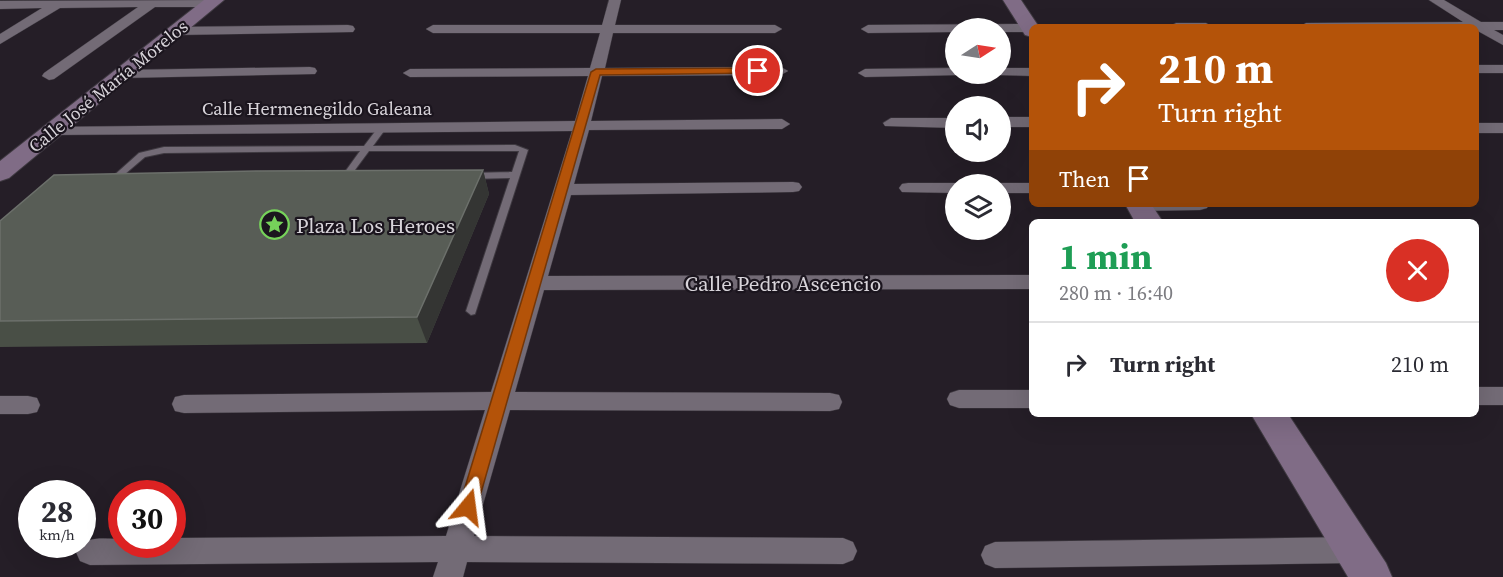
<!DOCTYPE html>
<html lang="en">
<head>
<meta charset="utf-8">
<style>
  :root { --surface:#fff; --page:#f7f7f7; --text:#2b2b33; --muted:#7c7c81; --line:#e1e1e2 }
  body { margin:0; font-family:"Source Serif 4",serif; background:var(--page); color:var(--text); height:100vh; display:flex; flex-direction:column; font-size:22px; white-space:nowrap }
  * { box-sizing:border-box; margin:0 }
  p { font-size:20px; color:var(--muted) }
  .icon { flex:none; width:33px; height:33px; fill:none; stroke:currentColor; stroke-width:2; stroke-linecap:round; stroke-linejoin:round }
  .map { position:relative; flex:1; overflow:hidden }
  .panel { position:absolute; left:1029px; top:219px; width:450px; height:198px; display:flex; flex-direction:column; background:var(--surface); border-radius:9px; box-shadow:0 6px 24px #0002 }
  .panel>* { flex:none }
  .banner { position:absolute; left:1029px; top:24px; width:450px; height:183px; border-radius:9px; box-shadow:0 6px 24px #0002; background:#b45309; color:#fff; overflow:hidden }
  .needle { width:39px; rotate:78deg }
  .fabs { position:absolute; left:945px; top:18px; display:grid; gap:12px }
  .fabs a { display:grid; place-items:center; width:66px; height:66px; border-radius:50%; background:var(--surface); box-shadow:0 6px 24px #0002; font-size:30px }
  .speed { position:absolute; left:18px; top:480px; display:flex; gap:12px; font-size:30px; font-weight:700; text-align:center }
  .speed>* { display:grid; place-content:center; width:78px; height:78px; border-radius:50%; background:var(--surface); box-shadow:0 6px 24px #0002; line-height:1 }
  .speed small { font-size:15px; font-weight:400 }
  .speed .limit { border:9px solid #d22; background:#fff; color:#111 }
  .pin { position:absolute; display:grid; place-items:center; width:51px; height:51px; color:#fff; margin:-26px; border:3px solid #fff; border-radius:50%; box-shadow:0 2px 6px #0007 }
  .me { position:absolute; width:66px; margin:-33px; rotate:16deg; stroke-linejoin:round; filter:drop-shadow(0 0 4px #0008) }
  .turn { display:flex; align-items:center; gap:21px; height:126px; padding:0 30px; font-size:27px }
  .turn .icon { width:78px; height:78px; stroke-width:2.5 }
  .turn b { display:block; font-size:42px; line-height:51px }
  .then { display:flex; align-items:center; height:57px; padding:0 30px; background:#0003; gap:12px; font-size:22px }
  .round { display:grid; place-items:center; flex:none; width:63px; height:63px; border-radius:32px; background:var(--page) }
  .summary { display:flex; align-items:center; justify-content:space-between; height:102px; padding:0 30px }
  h1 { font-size:36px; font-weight:700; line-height:45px; color:#1e9e55 }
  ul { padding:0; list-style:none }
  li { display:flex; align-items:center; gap:18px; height:84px; padding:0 30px; border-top:2px solid var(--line) }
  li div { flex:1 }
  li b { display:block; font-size:22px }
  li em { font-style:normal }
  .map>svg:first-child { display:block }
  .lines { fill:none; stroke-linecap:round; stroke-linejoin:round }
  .lane-casing { stroke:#3e3940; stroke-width:2 }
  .street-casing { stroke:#3e3940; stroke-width:1 }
  .secondary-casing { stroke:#3e3940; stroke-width:2 }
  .lane { fill:#736b76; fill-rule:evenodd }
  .street { fill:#736b76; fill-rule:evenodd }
  .secondary { fill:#806c86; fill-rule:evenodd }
  .wall { fill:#494f46 }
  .shaded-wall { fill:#343533 }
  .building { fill:#585d56; stroke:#6c706b; stroke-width:1.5 }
  .route { fill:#b45309; stroke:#753606; stroke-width:1.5 }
  .labels { text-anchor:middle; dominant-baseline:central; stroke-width:4.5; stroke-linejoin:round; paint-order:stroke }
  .far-street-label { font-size:18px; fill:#d8d4da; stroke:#1b151e }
  .poi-label { font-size:21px; fill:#d8d4da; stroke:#1b151e; text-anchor:start }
  .street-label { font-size:21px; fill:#d8d4da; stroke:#1b151e }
</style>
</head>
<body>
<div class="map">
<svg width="1503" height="577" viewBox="0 0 1503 577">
  <rect width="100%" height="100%" fill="#251e27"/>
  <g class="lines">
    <defs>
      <path id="lane" d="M380,125H383L387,127L373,146L515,145L528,150L475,314L471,315L466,311L510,178L471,179L467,176L471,173L512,172L519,151H369L349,178L346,179L342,176L360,151L164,153L145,157L118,180H112L111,178L139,153L164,147L364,146Z"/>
      <path id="street" d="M214,0L217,3L211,7H155L54,79L49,80L42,76L44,73L138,7L60,8L0,44V34L42,8L0,9V1Z
        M609,0H621L615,25H775L782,29L775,33H613L605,68L781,67L788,71L781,75L602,76L591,121L782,119L790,124L782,129L589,130L574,184L793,182L799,183L802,187L799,191L793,192L571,195L548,276L1032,275V289L544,290L515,392L830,393L839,395L842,402L839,409L830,411L510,410L474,536L843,538L853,542L857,551L853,560L843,564L467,562L463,577H433L438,562L90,565L80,561L76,552C83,535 103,539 122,539V544H172V538L446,536L485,410L184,413L175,411L172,404L175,397L184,395L491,392L572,131L53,135L47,133L45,130L47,127L575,121L588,76L410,77L403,73L410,69L590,68L600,33H433L426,29L433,25H602Z
        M1429,0H1444L1481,22H1503V30H1494L1503,35V45L1476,30V27H1299L1306,23L1463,22Z
        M1176,23H1206L1213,27H1169Z
        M1032,24L1038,27H1032V32H1000V28H956V32L868,33L861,29L868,25Z
        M348,25L353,26L355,29L353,32L177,35L170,31L177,27Z
        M1476,65H1503V73H1476Z
        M310,67L315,68L317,71L315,74L123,78L116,74L123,70Z
        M956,68V74H962L961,75L865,77L858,73L865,69Z
        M1000,68H1032V76L995,75L994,74H1000Z
        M1000,117H1032V127H1000Z
        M891,118H956V128L885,126L883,123Z
        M1476,123H1503V133H1476Z
        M908,183H956L963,184H956V193L902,192L899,188L902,184Z
        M1000,183H1032V193H1000V184H993Z
        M1129,204H1209L1207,208L1200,210L1138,211L1131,209Z
        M1476,387H1503V405H1476Z
        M959,390H1032V408H959L950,405L947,399L950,393Z
        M0,396H28L37,398L40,405L37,412L28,414H0Z
        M1354,537L1364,541L1368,550L1364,559L1354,563L995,568L985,564L981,555L985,546L995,542Z"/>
      <path id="secondary" d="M204,0H224L9,178L0,181V161Z
        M1003,0H1021L1039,27H1032V37L1025,35Z
        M1125,204H1151L1163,222H1135Z
        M1251,414H1288L1386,563L1392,577H1348Z"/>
    </defs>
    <use href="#lane" class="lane-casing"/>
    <use href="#street" class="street-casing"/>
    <use href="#secondary" class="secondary-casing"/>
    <use href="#lane" class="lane"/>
    <use href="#street" class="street"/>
    <use href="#secondary" class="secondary"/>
  </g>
  <path class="wall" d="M483,170L489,194L427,343L0,347V221Z"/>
  <path class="shaded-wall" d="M483,170L489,194L427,343L417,317Z"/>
  <path class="building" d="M483,170L417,317L0,321V221L54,175L256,171Z"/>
  <path class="route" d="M758,68L763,71L761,73L600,75L477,507L474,512L468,514L462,512L459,507L591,72L596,69Z"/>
  <defs>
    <symbol id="sight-ring" viewBox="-11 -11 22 22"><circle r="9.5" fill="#1b151e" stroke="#76d25a" stroke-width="1.5"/><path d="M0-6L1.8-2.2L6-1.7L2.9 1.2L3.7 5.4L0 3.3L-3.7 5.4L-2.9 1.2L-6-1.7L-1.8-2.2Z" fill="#76d25a"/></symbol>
  </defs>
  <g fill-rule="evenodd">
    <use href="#sight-ring" x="258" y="208" width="33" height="33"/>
  </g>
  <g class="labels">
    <g class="far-street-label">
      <text transform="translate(108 86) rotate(-39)">Calle José María Morelos</text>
      <text x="317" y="108">Calle Hermenegildo Galeana</text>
    </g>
    <g class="poi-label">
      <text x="296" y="225">Plaza Los Heroes</text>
    </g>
    <g class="street-label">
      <text x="783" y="283">Calle Pedro Ascencio</text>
    </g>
  </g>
</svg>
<div class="fabs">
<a><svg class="needle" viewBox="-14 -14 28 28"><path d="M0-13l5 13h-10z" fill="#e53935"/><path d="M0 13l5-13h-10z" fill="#7c7c81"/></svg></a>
<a><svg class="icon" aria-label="sound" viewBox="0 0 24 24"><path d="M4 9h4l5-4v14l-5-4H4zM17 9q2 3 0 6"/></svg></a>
<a><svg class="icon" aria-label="layers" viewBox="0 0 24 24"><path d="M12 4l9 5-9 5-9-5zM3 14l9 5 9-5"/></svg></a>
</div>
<div class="speed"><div>28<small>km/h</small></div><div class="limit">30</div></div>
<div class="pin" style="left:758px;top:71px;background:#d93025"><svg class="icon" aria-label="arrive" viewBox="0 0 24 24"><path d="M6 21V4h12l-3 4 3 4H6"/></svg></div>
<svg class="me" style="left:468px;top:507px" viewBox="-20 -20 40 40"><path d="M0-17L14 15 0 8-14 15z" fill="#b45309" stroke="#fff" stroke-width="4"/></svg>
<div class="banner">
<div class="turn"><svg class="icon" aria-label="right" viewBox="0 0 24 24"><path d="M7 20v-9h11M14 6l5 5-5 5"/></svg><div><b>210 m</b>Turn right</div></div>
<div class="then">Then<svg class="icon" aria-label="arrive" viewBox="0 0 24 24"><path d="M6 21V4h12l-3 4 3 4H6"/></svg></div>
</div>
<section class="panel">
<div class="summary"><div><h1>1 min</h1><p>280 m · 16:40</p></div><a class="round" style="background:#d93025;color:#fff"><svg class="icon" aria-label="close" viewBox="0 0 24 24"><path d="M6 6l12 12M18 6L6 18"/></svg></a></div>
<ul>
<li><svg class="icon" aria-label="right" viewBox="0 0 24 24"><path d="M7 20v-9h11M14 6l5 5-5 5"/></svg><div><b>Turn right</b></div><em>210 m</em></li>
</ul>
</section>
</div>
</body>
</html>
